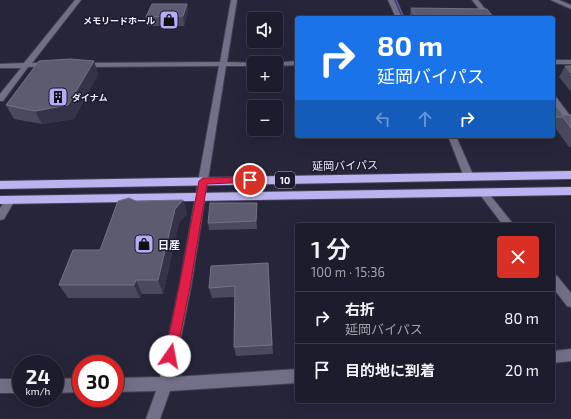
<!DOCTYPE html>
<html lang="ja">
<head>
<meta charset="utf-8">
<style>
  :root { --surface:#1d1c2c; --page:#2a2938; --text:#f1f3f6; --muted:#a0a1a9; --line:#3b3a48 }
  body { margin:0; font-family:"Exo 2","Noto Sans JP",sans-serif; background:var(--page); color:var(--text); height:100vh; display:flex; flex-direction:column; font-size:15px; white-space:nowrap }
  * { box-sizing:border-box; margin:0 }
  p { font-size:13px; color:var(--muted) }
  .icon { flex:none; width:22px; height:22px; fill:none; stroke:currentColor; stroke-width:2; stroke-linecap:round; stroke-linejoin:round }
  .map { position:relative; flex:1; overflow:hidden }
  .side { position:absolute; left:295px; top:223px; width:260px; height:180px; display:flex; flex-direction:column; background:var(--surface); border-radius:4px; box-shadow:0 4px 16px #0002,0 0 0 1px var(--line) }
  .side>* { flex:none }
  .hud { position:absolute; left:295px; top:16px; width:260px; height:122px; border-radius:4px; box-shadow:0 4px 16px #0002,0 0 0 1px var(--line); background:#1a73e8; color:#fff; overflow:hidden }
  .fabs { position:absolute; left:247px; top:12px; display:grid; gap:8px }
  .fabs a { display:grid; place-items:center; width:36px; height:36px; border-radius:4px; background:var(--surface); box-shadow:0 4px 16px #0002,0 0 0 1px var(--line); font-size:20px }
  .speed { position:absolute; left:12px; top:355px; display:flex; gap:8px; font-size:20px; font-weight:700; text-align:center }
  .speed>* { display:grid; place-content:center; width:52px; height:52px; border-radius:50%; background:var(--surface); box-shadow:0 4px 16px #0002,0 0 0 1px var(--line); line-height:1 }
  .speed small { font-size:10px; font-weight:400 }
  .speed .limit { border:6px solid #d22; background:#fff; color:#111 }
  .pin { position:absolute; display:grid; place-items:center; width:34px; height:34px; color:#fff; margin:-17px; border:2px solid #fff; border-radius:50%; box-shadow:0 1px 4px #0007 }
  .me { position:absolute; width:44px; margin:-22px; rotate:12deg; stroke-linejoin:round; filter:drop-shadow(0 0 3px #0008) }
  .turn { display:flex; align-items:center; gap:14px; height:84px; padding:0 16px; font-size:18px }
  .turn .icon { width:52px; height:52px; stroke-width:2.5 }
  .turn b { display:block; font-size:28px; line-height:34px }
  .lanes { display:flex; align-items:center; height:38px; padding:0 16px; background:#0003; justify-content:center; gap:20px; direction:ltr }
  .lanes .off { opacity:.35 }
  .round { display:grid; place-items:center; flex:none; width:42px; height:42px; border-radius:4px; background:var(--page) }
  .overview { display:flex; align-items:center; justify-content:space-between; height:68px; padding:0 16px }
  h1 { font-size:24px; font-weight:600; line-height:30px }
  ul { padding:0; list-style:none }
  li { display:flex; align-items:center; gap:12px; height:52px; padding:0 16px; border-top:1px solid var(--line) }
  li div { flex:1 }
  li b { display:block; font-size:15px }
  li em { font-style:normal }
  .map>svg:first-child { display:block }
  .lines { fill:none; stroke-linecap:round; stroke-linejoin:round }
  .stream { fill:#6456a4; fill-rule:evenodd }
  .street-casing { stroke:#423f51; stroke-width:2 }
  .highway-casing { stroke:#423f51; stroke-width:2 }
  .street { fill:#726f88; fill-rule:evenodd }
  .highway { fill:#b9b3f0; fill-rule:evenodd }
  .wall { fill:#4b495f }
  .shaded-wall { fill:#353349 }
  .building { fill:#5d5b70; stroke:#747287 }
  .route { fill:#e11d48; stroke:#92132f }
  .labels { text-anchor:middle; dominant-baseline:central; stroke-width:3; stroke-linejoin:round; paint-order:stroke }
  .far-poi-label { font-size:9px; font-weight:bold; fill:#f1f0ff; stroke:#1e1b2f; text-anchor:end }
  .shield { fill:#1e1b2f; stroke:#b2b0c1; stroke-width:1 }
  .shield-label { font-size:10px; font-weight:bold; fill:#f1f0ff }
  .street-label { font-size:11px; fill:#f1f0ff; stroke:#1e1b2f }
  .poi-label { font-size:11px; font-weight:bold; fill:#f1f0ff; stroke:#1e1b2f; text-anchor:start }
</style>
</head>
<body>
<div class="map">
<svg width="571" height="419" viewBox="0 0 571 419">
  <rect width="100%" height="100%" fill="#27253a"/>
  <g class="lines">
    <path class="stream" d="M395,0H397L405,18H403Z"/>
    <defs>
      <path id="street" d="M75,0H81L32,63H48L51,65L50,66L28,67L3,101H0V94L21,68H0V64L24,63Z
        M231,0H237L227,62L257,63H254V66H226L191,287L173,377L297,369V383L170,391L160,419H146L156,391L115,392V378L160,377L179,287L219,66L82,67L79,65L82,63L220,62Z
        M388,0H394L402,18H396Z
        M472,0H478L492,18H486Z
        M551,0H559L571,5V9Z
        M553,60H571V64H553Z
        M297,61V65L276,66V63H273Z
        M553,97H556L571,117V124H568L553,104Z
        M448,136H456L474,177L472,179H466L464,177Z
        M483,189L486,190L514,225H503L478,192Z
        M10,196L15,200L4,219L0,220V208L7,198Z
        M553,274L557,276L571,293V307L567,306L553,288Z
        M571,349V361L553,363V351Z
        M81,378V392L55,393V379Z
        M0,379H21V393H0Z"/>
      <path id="highway" d="M571,171V179L0,189V181Z
        M571,187V195L0,204V196Z"/>
    </defs>
    <use href="#street" class="street-casing"/>
    <use href="#highway" class="highway-casing"/>
    <use href="#street" class="street"/>
    <use href="#highway" class="highway"/>
  </g>
  <path class="wall" d="M187,4L188,13L184,26H149L146,17Z
    M411,8L494,18H409Z
    M94,61L98,74L74,119L42,124L14,119L6,105Z
    M565,66H571V92L559,77Z
    M553,103L563,115H571V147H569L556,129H553Z
    M465,136H502L501,139H466Z
    M183,200L187,214L179,223L163,294H142L140,298H68L59,285L100,250L136,201Z
    M257,210V229L209,230L208,223Z
    M268,263L273,354L236,356L234,347L235,297L212,298L209,288Z"/>
  <path class="shaded-wall" d="M187,4L188,13L184,26L183,16Z
    M94,61L98,74L74,119L42,124L35,111Z
    M183,200L187,214L179,223L163,294L158,280L175,209Z
    M257,203V229L256,221Z
    M136,280L142,294L140,298L134,285Z"/>
  <path class="building" d="M152,4H187L183,16L146,17Z
    M411,8L487,9L494,18H416Z
    M70,59L94,61L68,105L35,111L6,105L39,61Z
    M565,66H571V73Z
    M553,103L563,115H571V128L563,117H553Z
    M129,198L136,201L183,200L175,209L158,280H136L134,285H59L73,250H100L118,201Z
    M210,203H257L256,221L208,223Z
    M268,263L272,345L234,347L235,286L209,288L211,266Z"/>
  <path class="route" d="M250,177L253,178L254,180L253,182L207,184L190,287L176,356L175,360L170,362L166,360L165,356L179,287L199,181L203,178Z"/>
  <defs>
    <symbol id="shop-square" viewBox="-11 -11 22 22"><rect x="-9" y="-9" width="18" height="18" rx="4" fill="#b5acf8" stroke="#1e1b2f"/><path d="M-5-2.5h2.3a2.7 3.5 0 0 1 5.4 0H5L5.5 6h-11ZM-1.5-2.5h3a1.5 2.3 0 0 0-3 0Z" fill="#111"/></symbol>
    <symbol id="building-square" viewBox="-11 -11 22 22"><rect x="-9" y="-9" width="18" height="18" rx="4" fill="#b5acf8" stroke="#1e1b2f"/><path d="M-4-6H4V6H1V3H-1V6H-4ZM-2.5-4.3h1.7v1.8h-1.7ZM.8-4.3h1.7v1.8H.8ZM-2.5-1h1.7V.8h-1.7ZM.8-1h1.7V.8H.8Z" fill="#111"/></symbol>
  </defs>
  <g fill-rule="evenodd">
    <use href="#shop-square" x="158" y="9" width="22" height="22"/>
    <use href="#building-square" x="47" y="86" width="22" height="22"/>
    <use href="#shop-square" x="133" y="233" width="22" height="22"/>
  </g>
  <g class="labels">
    <g class="far-poi-label">
      <text x="155" y="20">メモリードホール</text>
      <text x="72" y="97" text-anchor="start">ダイナム</text>
    </g>
    <rect class="shield" x="275" y="172" width="20" height="16" rx="3"/>
    <g class="shield-label">
      <text x="285" y="180">10</text>
    </g>
    <g class="street-label">
      <text transform="translate(345 165) rotate(-1)">延岡バイパス</text>
    </g>
    <g class="poi-label">
      <text x="158" y="244">日産</text>
    </g>
  </g>
</svg>
<div class="fabs">
<a><svg class="icon" aria-label="sound" viewBox="0 0 24 24"><path d="M4 9h4l5-4v14l-5-4H4zM17 9q2 3 0 6"/></svg></a>
<a>+</a>
<a>−</a>
</div>
<div class="speed"><div>24<small>km/h</small></div><div class="limit">30</div></div>
<div class="pin" style="left:250px;top:180px;background:#d93025"><svg class="icon" aria-label="arrive" viewBox="0 0 24 24"><path d="M6 21V4h12l-3 4 3 4H6"/></svg></div>
<svg class="me" style="left:170px;top:356px" viewBox="-20 -20 40 40"><circle r="19" fill="#fff"/><path d="M0-13L10 11 0 6-10 11z" fill="#e11d48"/></svg>
<div class="hud">
<div class="turn"><svg class="icon" aria-label="right" viewBox="0 0 24 24"><path d="M7 20v-9h11M14 6l5 5-5 5"/></svg><div><b>80 m</b>延岡バイパス</div></div>
<div class="lanes"><svg class="icon off" aria-label="left" viewBox="0 0 24 24"><path d="M17 20v-9H6M10 6l-5 5 5 5"/></svg><svg class="icon off" aria-label="ahead" viewBox="0 0 24 24"><path d="M12 20V5M6 11l6-6 6 6"/></svg><svg class="icon" aria-label="right" viewBox="0 0 24 24"><path d="M7 20v-9h11M14 6l5 5-5 5"/></svg></div>
</div>
<section class="side">
<div class="overview"><div><h1>1 分</h1><p>100 m · 15:36</p></div><a class="round" style="background:#d93025;color:#fff"><svg class="icon" aria-label="close" viewBox="0 0 24 24"><path d="M6 6l12 12M18 6L6 18"/></svg></a></div>
<ul>
<li><svg class="icon" aria-label="right" viewBox="0 0 24 24"><path d="M7 20v-9h11M14 6l5 5-5 5"/></svg><div><b>右折</b><p>延岡バイパス</p></div><em>80 m</em></li>
<li><svg class="icon" aria-label="arrive" viewBox="0 0 24 24"><path d="M6 21V4h12l-3 4 3 4H6"/></svg><div><b>目的地に到着</b></div><em>20 m</em></li>
</ul>
</section>
</div>
</body>
</html>
